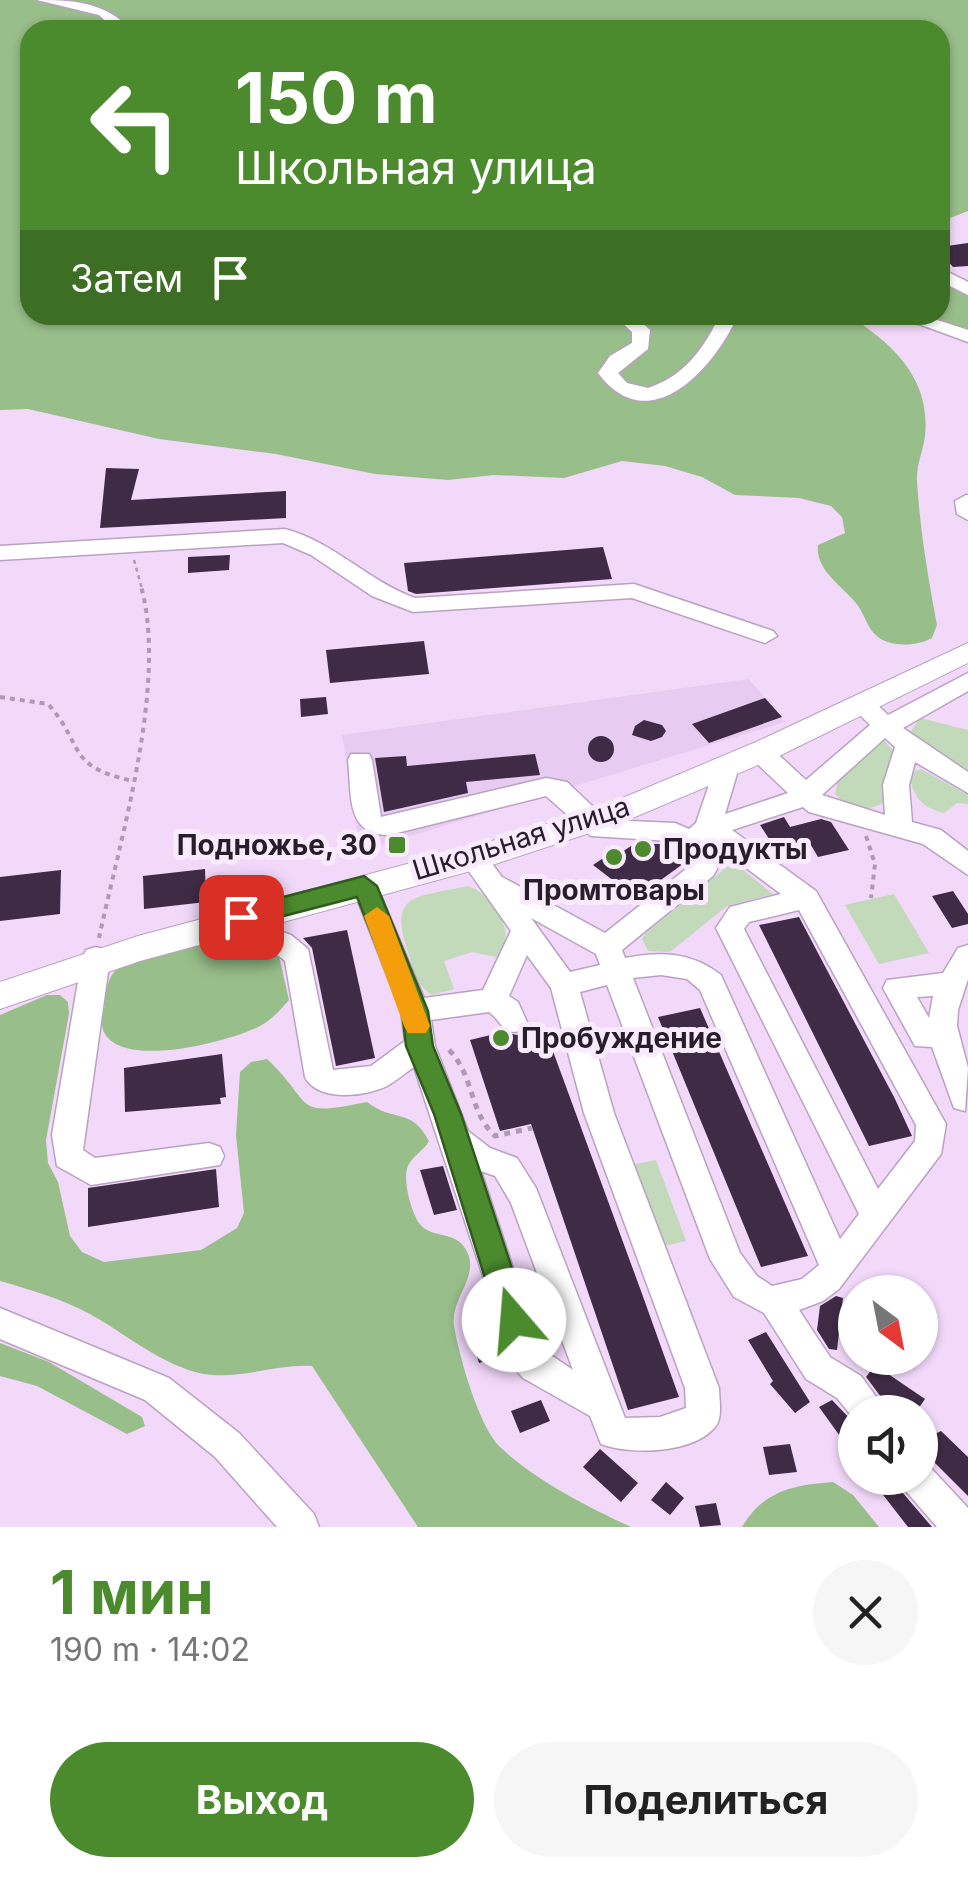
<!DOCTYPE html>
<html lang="ru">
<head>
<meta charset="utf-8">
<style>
  :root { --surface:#fff; --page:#f6f6f6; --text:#222; --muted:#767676; --accent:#4b8b2d }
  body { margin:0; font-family:Inter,sans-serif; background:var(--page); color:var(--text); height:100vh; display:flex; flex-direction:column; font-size:38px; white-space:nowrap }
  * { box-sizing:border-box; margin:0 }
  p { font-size:32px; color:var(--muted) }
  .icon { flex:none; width:55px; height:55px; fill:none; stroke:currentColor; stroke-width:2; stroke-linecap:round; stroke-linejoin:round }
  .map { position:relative; height:1527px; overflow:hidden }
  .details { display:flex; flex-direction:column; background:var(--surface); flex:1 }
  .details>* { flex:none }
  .top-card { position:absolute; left:20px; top:20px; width:930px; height:305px; border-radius:30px; box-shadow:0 2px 8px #0004; background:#4b8b2d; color:#fff; overflow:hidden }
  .needle { width:65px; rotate:148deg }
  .tools { position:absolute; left:838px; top:1275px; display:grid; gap:20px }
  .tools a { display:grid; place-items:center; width:100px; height:100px; border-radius:50%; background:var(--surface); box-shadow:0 2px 8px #0004; font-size:50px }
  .pin { position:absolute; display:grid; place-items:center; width:85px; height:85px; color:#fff; margin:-42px; border-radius:20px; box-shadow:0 5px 15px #0006 }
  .me { position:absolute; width:110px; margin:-55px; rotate:342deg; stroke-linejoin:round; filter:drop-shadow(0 0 8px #0008) }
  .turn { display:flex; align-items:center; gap:35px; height:210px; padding:0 50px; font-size:45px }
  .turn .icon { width:130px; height:130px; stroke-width:2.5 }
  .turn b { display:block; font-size:70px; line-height:85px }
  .then { display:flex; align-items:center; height:95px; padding:0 50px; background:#0003; gap:20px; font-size:38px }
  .round { display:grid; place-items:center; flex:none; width:105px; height:105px; border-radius:52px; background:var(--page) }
  .head { display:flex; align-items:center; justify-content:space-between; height:170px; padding:0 50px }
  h1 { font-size:60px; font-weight:700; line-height:75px; color:var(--accent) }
  .cta { display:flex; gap:20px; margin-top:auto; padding:20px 50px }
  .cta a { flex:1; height:115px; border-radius:60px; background:var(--accent); color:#fff; font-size:40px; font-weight:700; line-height:115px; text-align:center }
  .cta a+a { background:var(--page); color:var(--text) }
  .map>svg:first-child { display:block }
  .built { fill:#e7cbf1 }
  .green { fill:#c2dab9 }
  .forest { fill:#98be8a }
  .building { fill:#3f2b45 }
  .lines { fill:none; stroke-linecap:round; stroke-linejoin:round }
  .minor-casing { stroke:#b9a2c1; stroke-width:3 }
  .major-casing { stroke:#b9a2c1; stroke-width:2 }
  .path-far2 { stroke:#ae9ab4; stroke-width:2.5; stroke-dasharray:4 4; stroke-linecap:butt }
  .path-far1 { stroke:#ae9ab4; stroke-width:4; stroke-dasharray:5 5; stroke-linecap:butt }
  .path { stroke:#ae9ab4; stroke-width:5; stroke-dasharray:6 6; stroke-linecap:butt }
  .minor { fill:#fff; fill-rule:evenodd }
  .major { fill:#fff; fill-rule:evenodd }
  .route { fill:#4b8b2d; stroke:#315a1d; stroke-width:2.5 }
  .slow { fill:#f59e0b }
  .poi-dot { fill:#4b8b2d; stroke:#f9eafe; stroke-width:4 }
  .labels { text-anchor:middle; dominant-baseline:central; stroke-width:10; stroke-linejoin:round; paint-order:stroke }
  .street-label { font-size:28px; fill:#271e2a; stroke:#f9eafe }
  .poi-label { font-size:28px; font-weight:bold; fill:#271e2a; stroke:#f9eafe; text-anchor:start }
</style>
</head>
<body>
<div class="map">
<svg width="968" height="1527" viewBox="0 0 968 1527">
  <rect width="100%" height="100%" fill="#f2d9fa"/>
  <path class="built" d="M749,679L785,722L361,851L342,735Z"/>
  <path class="green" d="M920,718L968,730V776L910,733Z
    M883,739L894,752L884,782V802C869,813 846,808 835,794L838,780Z
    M921,769L968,795V804L957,803L944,813C922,808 911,795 910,773Z
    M728,866H738L773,894L727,906L670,952L648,951L642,939L646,933Z
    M468,886C493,894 520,935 497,957L472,952L444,961L454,989L432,995C417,986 414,970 409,955C387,892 414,898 468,886Z
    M894,894L929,953L879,964L845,905Z
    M656,1160L686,1241L660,1247L631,1165Z"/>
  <path class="forest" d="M0,0H968V211L940,222V30H30V315H848C892,343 931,378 925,436C923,452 916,465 917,481C920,530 928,577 937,625L932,638C919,645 899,647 885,641C867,633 867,617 856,603C842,586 815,570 818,545L845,533L842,517L831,506L799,498L735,495L702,477L665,466L622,461L564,478L494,475L448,480L375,474L276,454L159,439L28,409L0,410Z
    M940,281L968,296V329L920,315H940Z
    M222,938L279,956L289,1000C280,1010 273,1019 260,1026C231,1041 126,1069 105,1034C99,1025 104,1013 105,1003C107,985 108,975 123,963Z
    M47,995H60L68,1002L69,1014L46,1140L48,1163L58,1182L70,1236L82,1252L104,1262L201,1250L237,1228L244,1213L236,1135L240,1072L251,1062L267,1059C316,1105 290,1118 367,1102C394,1123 411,1107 429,1141C424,1150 414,1155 409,1164C401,1176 411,1211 419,1223C432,1241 458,1228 468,1254C478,1278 450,1300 454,1326C459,1356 479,1427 500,1447C535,1480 588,1507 631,1527H418L312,1366C276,1364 238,1380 204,1374C162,1366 125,1333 88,1313C62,1299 28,1289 0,1281V1015Z
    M0,1343L49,1362L142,1417L145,1426L127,1434L37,1386L0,1376Z
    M833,1482L853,1495L879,1527H742C763,1491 793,1485 833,1482Z"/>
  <path class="building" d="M968,243V266L953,267L940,252V247Z
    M106,468L139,469L131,500L286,491V518L100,528Z
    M603,547L612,579L416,594L408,591L404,563Z
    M230,555L229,570L188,573V557Z
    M424,641L429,674L330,683L326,650Z
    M326,697L328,714L301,717L300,699Z
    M765,698L782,717L709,743L692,724Z
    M644,720L662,725L666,731L662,737L651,741L632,735L635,726Z
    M588 749a13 13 0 1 1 26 0a13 13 0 1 1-26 0Z
    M535,754L540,775L466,782L468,793L384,812L375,758L406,756L407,766Z
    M784,817L790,827L821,819L831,822L849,850L818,857L808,840L775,848L760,825Z
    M649,844H666L687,861L636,898L593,865L615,850L619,854L631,846L638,851Z
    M205,869L206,902L144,909L143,876Z
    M61,870L60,914L0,921V877Z
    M953,891L968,914V924L952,928L932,896Z
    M799,917L895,1099L912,1136L869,1146L759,925Z
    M347,930L375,1058L336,1066L312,948L303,938Z
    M700,1008L808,1256L761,1267L658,1017Z
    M543,1024L641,1291L679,1397L628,1410L531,1124L500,1131L470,1040L503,1032L517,1035Z
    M222,1054L226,1097L220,1098L221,1104L125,1112L124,1068Z
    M443,1166L457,1210L434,1215L420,1170Z
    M216,1169L219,1207L88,1227V1188Z
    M484,1290L505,1355L479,1363L470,1333L486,1329L474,1293Z
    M836,1296L843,1298L837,1350L829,1349L817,1330L820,1306Z
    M766,1332L810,1402L795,1413L770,1384L773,1381L748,1340Z
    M875,1365L925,1399L916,1412H900L884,1401L866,1377Z
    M541,1400L550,1421L520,1433L511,1411Z
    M832,1400L855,1424V1457L819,1407Z
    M941,1431L968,1457V1496L920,1448V1441Z
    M790,1444L797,1472L769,1475L763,1447Z
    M600,1449L638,1483L621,1502L583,1467Z
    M870,1478H896L902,1492L932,1527H908Z
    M666,1482L684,1498L670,1515L651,1500Z
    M716,1503L721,1525L700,1527L695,1506Z"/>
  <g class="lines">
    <defs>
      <path id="minor" d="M37,0C73,0 106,2 131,30H115L99,15Z
        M940,268L968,282V295L940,281Z
        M614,315H634L650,330L648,349L618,373L627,383L648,388C685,376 704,348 720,315H738C715,367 650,442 598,373L610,356L632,343V332Z
        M894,315H922L968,330V342Z
        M966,495H968V520L957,514L955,501Z
        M285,529C334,542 368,581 415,598L634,584L773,631L777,636L765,643L632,598L413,612L372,596L311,555L283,543L0,560V546Z
        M968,673V691L903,728L968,772V793L915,762L909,785L912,822L941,830L968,851V875L923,844L809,812L803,807L732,830L816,891L946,1124L941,1154L839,1289L823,1301L799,1310L830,1357L861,1376L887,1412H855V1420L837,1398L806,1379L764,1313L734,1297L710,1259L607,985L580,992L614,1113L719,1388C719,1400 723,1418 715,1427C693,1454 630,1455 601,1444L590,1416L523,1378L513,1367L414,1067C405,1073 396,1081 387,1086C364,1097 318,1102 305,1077L285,961C262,939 231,942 202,933L198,926L202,919L212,916L260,924L291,935L308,949L333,1070L371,1066L405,1041L401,1011L352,886L356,879H374L424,998L483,990L511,931L463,863L459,856L463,849H481L502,877L605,933L691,865V854L670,841L591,836L546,796L389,835C345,835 352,794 348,760L351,754H369L372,760L381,817L546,778L567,782L607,820L675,823L689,829L696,823L717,761L726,758L739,767L725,814L788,793L751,758L748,752L751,746H769L806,780L870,725L849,704L852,698H870L888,715ZM885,738L895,747L883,785L885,815L822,795ZM713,843L781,894L730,907L716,928L859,1214L840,1239L721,975C692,952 661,951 625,958L622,950L713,876L717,869ZM799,910L916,1125L915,1141L878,1189L744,929L749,922ZM531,918L596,954L600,965L570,972ZM527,955L551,988L584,1113L685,1388L686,1408L660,1417L625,1418L536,1188L517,1158L490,1148L468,1131L435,1046L431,1020L489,1012C503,1022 502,1037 523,1030L527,1022L518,1002L509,996ZM661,975L687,979L700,990L819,1265L802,1279L772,1286L757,1276L740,1253L633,978ZM481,1171L495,1176L511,1203L573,1370L539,1347Z
        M968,945V979L958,1010L957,1026L968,1068L965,1111L954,1108L932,1047L915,1046L883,988L887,980L943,973L958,948ZM933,996L929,1018L917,997Z
        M96,947L106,950L110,958L83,1150L95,1158L209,1143L220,1147L224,1156L220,1165L91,1185L57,1166L52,1135L82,958L86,950Z
        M0,1308L169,1378L239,1433L314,1514L319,1527H277L215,1457L145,1400L0,1339Z
        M920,1462L929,1466L968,1508V1527H937L905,1490L900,1478H920Z"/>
      <path id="major" d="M968,643V663L777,757L623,822L489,866L140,961L0,1009V982L138,936L489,842L601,807L756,742Z"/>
    </defs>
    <use href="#minor" class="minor-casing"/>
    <use href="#major" class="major-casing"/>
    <path class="path-far2" d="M134,560L142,589"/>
    <path class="path-far1" d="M0,697L48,704C84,744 66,766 129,780
      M866,836L875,864L871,898
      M99,938C120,839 168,684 141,586"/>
    <path class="path" d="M449,1050C474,1075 469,1112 495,1136L532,1128"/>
    <use href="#minor" class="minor"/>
    <use href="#major" class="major"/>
  </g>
  <path class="route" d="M364,876L377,886L428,1011L433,1046L461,1114L529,1320L524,1329L514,1333L503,1329L498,1320L434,1114L406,1046L402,1011L357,897L241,927L228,917L241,908Z"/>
  <path class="slow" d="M377,907L389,916L430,1026L426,1033H408L404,1026L364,916Z"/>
  <g class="poi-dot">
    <rect x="387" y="835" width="20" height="20" rx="5"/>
    <circle cx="643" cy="849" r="10"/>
    <circle cx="614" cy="857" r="10"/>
    <circle cx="501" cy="1038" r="10"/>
  </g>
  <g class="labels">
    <g class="street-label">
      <text transform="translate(521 838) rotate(-17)">Школьная улица</text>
    </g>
    <g class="poi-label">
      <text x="377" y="845" text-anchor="end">Подножье, 30</text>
      <text x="663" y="849">Продукты</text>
      <text x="614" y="890" text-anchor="middle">Промтовары</text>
      <text x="521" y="1038">Пробуждение</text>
    </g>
  </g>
</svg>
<div class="tools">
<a><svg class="needle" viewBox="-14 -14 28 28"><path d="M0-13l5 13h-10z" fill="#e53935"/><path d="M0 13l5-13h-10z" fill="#767676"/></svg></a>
<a><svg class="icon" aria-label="sound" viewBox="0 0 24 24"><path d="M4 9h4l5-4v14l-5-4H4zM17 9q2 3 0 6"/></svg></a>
</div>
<div class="pin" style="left:241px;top:917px;background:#d93025"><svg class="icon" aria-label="arrive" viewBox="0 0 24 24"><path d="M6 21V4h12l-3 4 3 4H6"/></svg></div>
<svg class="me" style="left:514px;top:1320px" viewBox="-20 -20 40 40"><circle r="19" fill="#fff"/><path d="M0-13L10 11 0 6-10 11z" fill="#4b8b2d"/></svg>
<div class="top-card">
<div class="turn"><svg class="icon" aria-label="left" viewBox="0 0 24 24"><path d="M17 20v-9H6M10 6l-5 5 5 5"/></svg><div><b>150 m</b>Школьная улица</div></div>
<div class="then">Затем<svg class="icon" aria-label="arrive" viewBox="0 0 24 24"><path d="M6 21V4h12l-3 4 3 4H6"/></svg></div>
</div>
</div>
<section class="details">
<div class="head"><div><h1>1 мин</h1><p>190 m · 14:02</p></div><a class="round"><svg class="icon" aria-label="close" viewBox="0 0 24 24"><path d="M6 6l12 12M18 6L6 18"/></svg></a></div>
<div class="cta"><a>Выход</a><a>Поделиться</a></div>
</section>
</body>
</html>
